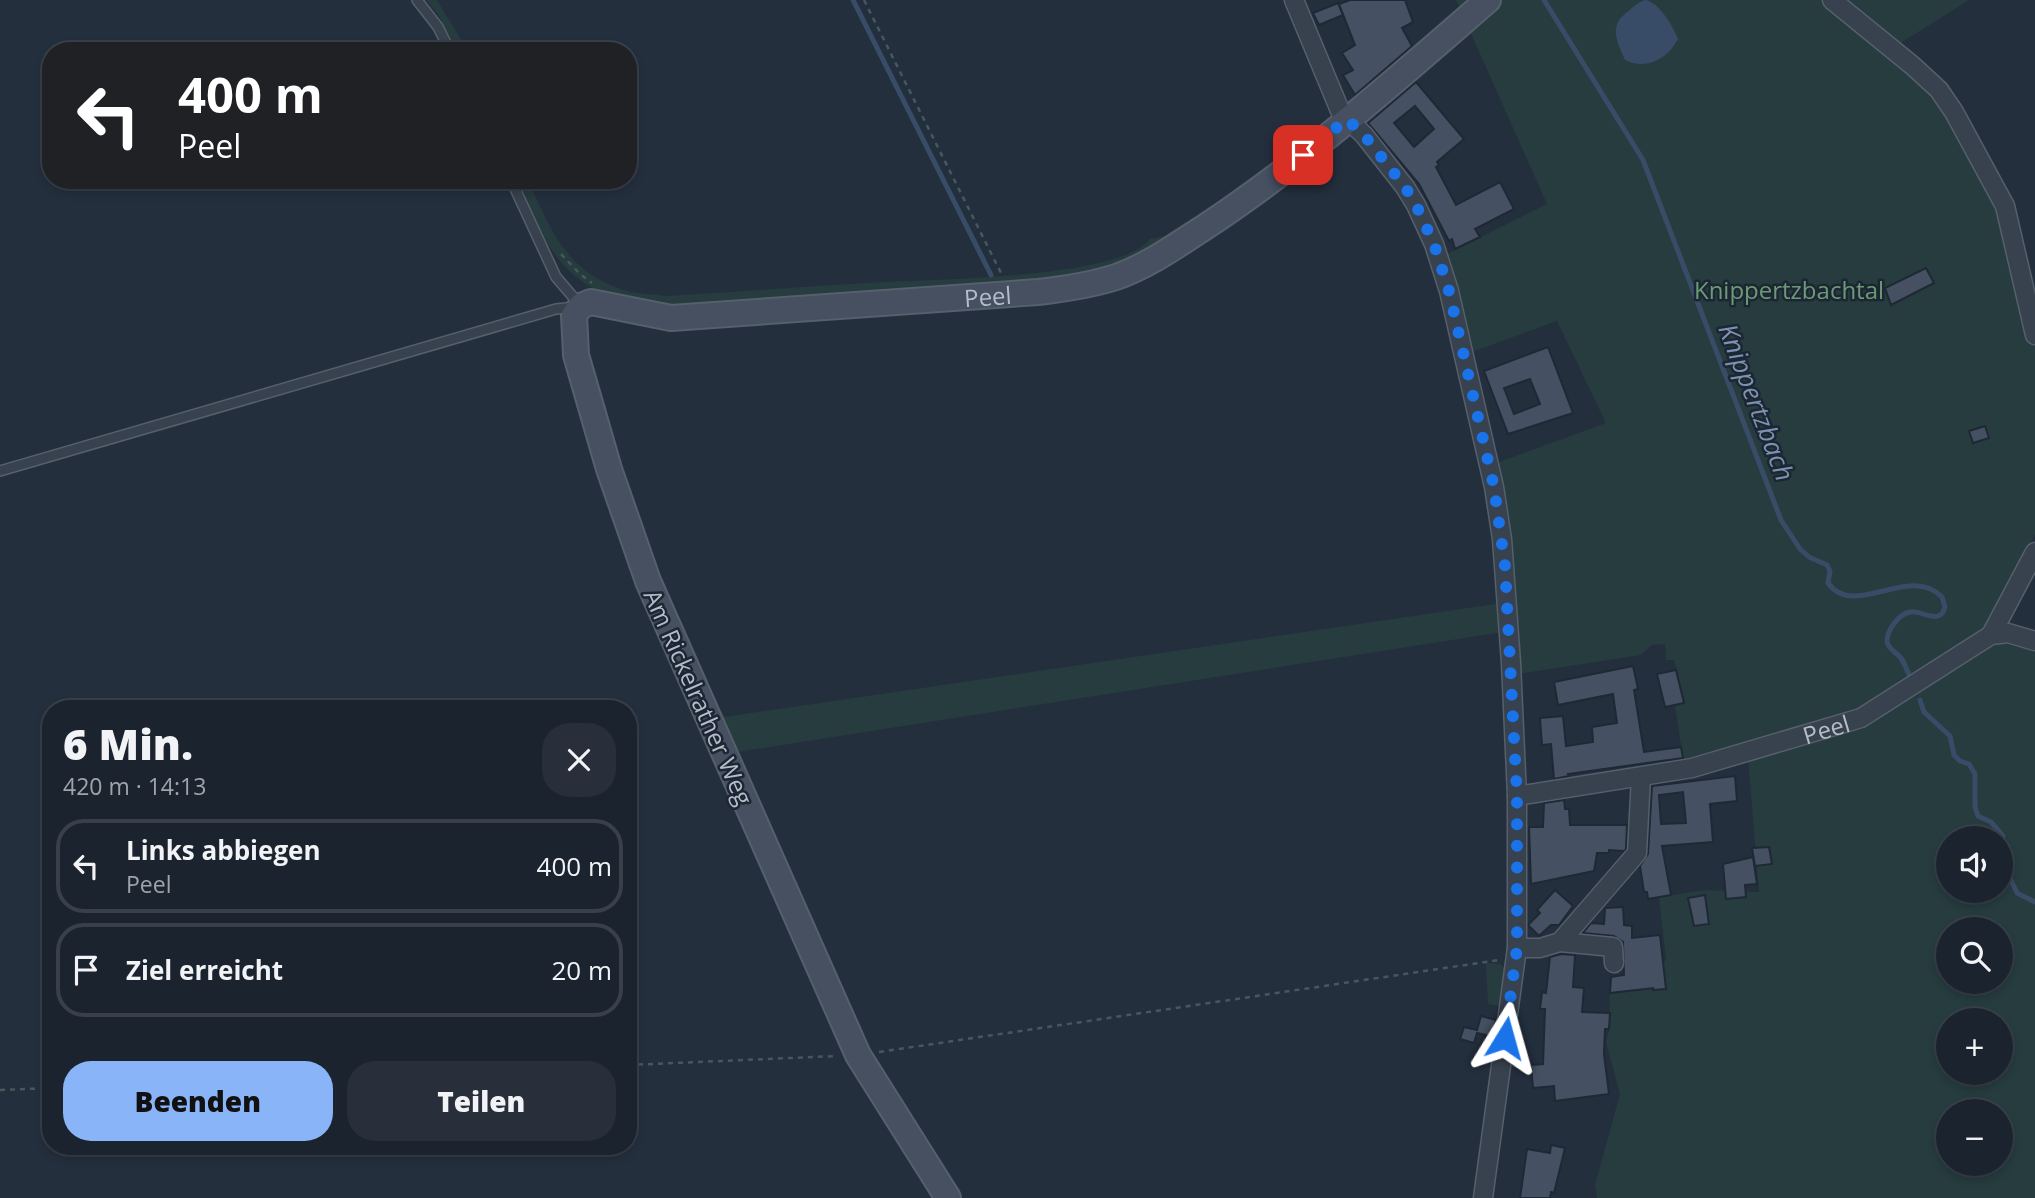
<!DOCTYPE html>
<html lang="de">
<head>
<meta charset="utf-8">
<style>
  :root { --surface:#1b232e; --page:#282f3a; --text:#f1f3f6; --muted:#a0a4aa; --line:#39404a; --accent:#8ab4f8 }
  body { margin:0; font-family:"Open Sans",sans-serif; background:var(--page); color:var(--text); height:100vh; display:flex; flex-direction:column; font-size:26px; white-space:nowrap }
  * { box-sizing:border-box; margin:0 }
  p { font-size:23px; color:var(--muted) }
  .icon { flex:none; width:38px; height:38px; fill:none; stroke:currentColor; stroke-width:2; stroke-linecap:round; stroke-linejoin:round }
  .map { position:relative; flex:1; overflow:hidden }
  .panel { position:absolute; left:42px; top:700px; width:595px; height:455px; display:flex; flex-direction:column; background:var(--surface); border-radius:28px; box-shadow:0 4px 10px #0003,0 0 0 2px var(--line) }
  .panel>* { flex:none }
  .guide { position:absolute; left:42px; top:42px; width:595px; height:147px; border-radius:28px; box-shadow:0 4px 10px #0003,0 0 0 2px var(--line); background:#202124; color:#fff; overflow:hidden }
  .fabs { position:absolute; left:1936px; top:826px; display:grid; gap:14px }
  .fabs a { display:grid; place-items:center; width:77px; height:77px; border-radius:50%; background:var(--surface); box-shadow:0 4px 10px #0003,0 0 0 2px var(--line); font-size:35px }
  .pin { position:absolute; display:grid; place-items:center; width:60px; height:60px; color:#fff; margin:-30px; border-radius:14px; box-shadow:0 4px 10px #0006 }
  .me { position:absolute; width:77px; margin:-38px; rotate:8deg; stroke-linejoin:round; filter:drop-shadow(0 0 5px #0008) }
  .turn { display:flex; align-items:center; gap:24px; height:147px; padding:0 21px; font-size:32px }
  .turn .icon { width:91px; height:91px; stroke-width:2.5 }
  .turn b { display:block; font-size:49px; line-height:60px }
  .round { display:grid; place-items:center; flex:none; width:74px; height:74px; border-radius:28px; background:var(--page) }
  .head { display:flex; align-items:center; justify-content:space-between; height:119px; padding:0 21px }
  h1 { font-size:42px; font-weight:800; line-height:52px }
  .cta { display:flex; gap:14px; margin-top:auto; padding:14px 21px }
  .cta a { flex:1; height:80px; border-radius:28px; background:var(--accent); color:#111; font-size:28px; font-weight:800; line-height:80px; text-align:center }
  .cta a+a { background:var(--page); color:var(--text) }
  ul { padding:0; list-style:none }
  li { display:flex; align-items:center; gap:21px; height:94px; margin:0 14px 10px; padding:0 7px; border:4px solid var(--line); border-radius:28px }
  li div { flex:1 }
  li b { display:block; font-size:26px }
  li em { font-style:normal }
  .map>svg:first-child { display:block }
  .green { fill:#263c3f; fill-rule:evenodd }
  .water { fill:#394c67 }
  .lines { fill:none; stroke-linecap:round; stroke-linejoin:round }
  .stream { stroke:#394c67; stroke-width:5 }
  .building { fill:#455162; stroke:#1f2835; stroke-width:2; fill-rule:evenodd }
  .lane-casing { stroke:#565f6c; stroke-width:12 }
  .street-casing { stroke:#565f6c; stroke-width:21 }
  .secondary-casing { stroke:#565f6c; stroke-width:28 }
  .path { stroke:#44595c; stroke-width:2.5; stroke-dasharray:5 5; stroke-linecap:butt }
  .lane { stroke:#38414e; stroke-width:9 }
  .street { stroke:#38414e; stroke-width:18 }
  .secondary { stroke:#465061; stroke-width:24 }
  .route { stroke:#1a73e8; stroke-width:12; stroke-dasharray:0 21.6 }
  .labels { text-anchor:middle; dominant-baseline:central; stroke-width:5; stroke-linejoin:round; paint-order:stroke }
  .park-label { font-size:24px; fill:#6b9a76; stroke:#1d2633 }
  .street-label { font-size:24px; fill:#b4bcc9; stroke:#1d2633 }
  .water-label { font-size:26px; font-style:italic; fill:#7c92b1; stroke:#1d2633 }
</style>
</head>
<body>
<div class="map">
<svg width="2035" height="1198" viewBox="0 0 2035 1198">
  <rect width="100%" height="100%" fill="#242f3e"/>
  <path class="green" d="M426,0H437L468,51H458L437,13Z
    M1456,0H1969L1896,46L1943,87L2002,206L2031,340L2035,346V535L1986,624L2001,643H2024L2035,647V1198H1597L1595,1185L1620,1094L1606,1042L1609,1031L1610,991L1634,987L1666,960L1659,897L1707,890L1759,892L1748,757L1684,765L1675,706L1685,703L1674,660H1666L1665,644L1652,645L1641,655L1517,674L1494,464L1606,423L1557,321L1469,353L1447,254L1547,204ZM1948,838H2000V891H1948ZM1948,929H2000V982H1948ZM1948,1020H2000V1073H1948ZM1948,1111H2000V1164H1948Z
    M1325,123L1245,190L1122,266L1063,281C991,286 919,291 847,297C777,302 652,322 591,287C550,264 536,221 518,180H528C552,233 567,273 627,291C639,294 653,294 665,296C733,292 799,287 867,283C922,279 1119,280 1150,239L1164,236L1214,204Z
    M1502,603L1503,632L731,753L717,718Z
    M1486,963L1500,964L1507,970L1506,1007L1488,1004Z"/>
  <path class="water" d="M1645,0C1659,2 1673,26 1678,39C1667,60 1646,70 1625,60C1618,43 1608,27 1626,13C1632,8 1637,3 1645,0Z"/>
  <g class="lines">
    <path class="stream" d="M853,0L991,275
      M1544,0L1643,160L1781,520L1800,549L1809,557L1827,565L1830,571L1828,583C1854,620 1910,563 1942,597L1945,607C1943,612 1943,614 1938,616C1929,619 1920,610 1910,612C1899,614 1887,630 1887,641C1887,648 1897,653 1901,658C1905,664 1907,672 1911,678
      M1920,700L1924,712L1950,736L1954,755L1960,761L1969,764L1975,774V807L1978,816L1991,822L2003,836L2001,859L2017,893L2035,902"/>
  </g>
  <path class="building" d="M1350,0H1405L1413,22L1402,28L1412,46L1355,95L1343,75L1353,70L1342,53L1355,45L1339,4Z
    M1338,3L1343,15L1319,25L1313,13Z
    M1416,82L1464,139L1437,162L1439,165L1436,167L1456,205L1500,182L1514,209L1475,229L1480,237L1455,249L1452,239L1449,241L1419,184L1368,123ZM1415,106L1434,129L1414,147L1394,123Z
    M1926,268L1934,283L1891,305L1885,288Z
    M1548,347L1573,413L1508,434L1484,371ZM1530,379L1540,404L1514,414L1504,388Z
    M1985,426L1989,438L1973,443L1969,431Z
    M1633,666L1638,689L1634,690L1644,752L1681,747L1683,758L1568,774L1569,776L1554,779L1551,744L1542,745L1540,718L1563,716L1566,746L1593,742L1592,727L1617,723L1613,694L1558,705L1554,682Z
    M1676,670L1684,703L1665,707L1657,674Z
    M1735,776L1737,801L1710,804L1713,842L1662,846L1671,895L1648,899L1647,892H1644L1640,866L1648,854L1652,786ZM1683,792L1686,823L1661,824L1659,795Z
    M1564,800L1565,809H1569L1570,825H1627L1626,849L1624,851L1609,850V853H1597L1594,871L1531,884L1529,827H1543L1544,803Z
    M1769,847L1772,864L1755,866L1752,848Z
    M1753,857L1757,884L1745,885L1746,897L1726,899L1723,864Z
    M1555,890L1573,906L1559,925H1551L1539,936L1528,925L1540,913L1537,910Z
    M1705,895L1709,924L1694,926L1688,898Z
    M1623,907L1624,925L1632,926V938L1660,935L1666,989L1653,990V988L1610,993L1611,977L1624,975L1623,942L1614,936L1583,933L1591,923L1604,924L1605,908Z
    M1561,954L1575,955L1573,987L1584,988L1582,1012L1610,1013L1609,1029H1605L1604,1054L1609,1094L1555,1101L1554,1086L1533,1088L1531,1065L1543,1064L1545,1009H1540L1542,992L1546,993L1550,957Z
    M1481,1016L1496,1020L1493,1037L1477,1033L1474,1043L1460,1039L1464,1027L1477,1030Z
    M1551,1145L1565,1148L1554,1193L1551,1192L1550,1198H1520L1527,1149L1550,1153Z"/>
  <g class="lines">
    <defs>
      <path id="lane" d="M417,0L438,27L450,51
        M511,180L556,277L580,305
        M0,471L556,309L576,307"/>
      <g id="street">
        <path d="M1294,0L1341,113L1364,135L1405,187L1416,205L1434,244L1449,291L1494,487L1502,539L1511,663L1517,796V948L1483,1198"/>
        <path d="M1832,0L1913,66L1939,90L1954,112L2005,206L2035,335"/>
        <path d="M1991,635L2035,552"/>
        <path id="s1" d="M1517,796L1692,768L1861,718L1991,635L2008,633L2035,641"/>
        <path d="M1560,942L1637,853L1641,777"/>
        <path d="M1517,948H1540L1560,942L1613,947L1614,963"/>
      </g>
      <g id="secondary">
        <path id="s2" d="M948,1198L858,1055L648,581L609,469L576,355L574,315L581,306L591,302L671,318L1038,292C1065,289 1091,285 1116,277C1148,266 1177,245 1205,227C1305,161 1397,79 1488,0"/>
      </g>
    </defs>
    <use href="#lane" class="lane-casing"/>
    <use href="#street" class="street-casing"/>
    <use href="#secondary" class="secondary-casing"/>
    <path class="path" d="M864,0L1002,275
      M561,254L580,274L592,283
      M879,1052L1499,960
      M628,1065L837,1056
      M0,1090L51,1088"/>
    <use href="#lane" class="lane"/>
    <use href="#street" class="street"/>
    <use href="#secondary" class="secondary"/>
  </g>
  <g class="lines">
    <path class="route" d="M1303,155L1347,119L1364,135L1405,187L1416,205L1434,244L1449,291L1494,487L1505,566L1517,796V948L1505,1038"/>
  </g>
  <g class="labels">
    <g class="park-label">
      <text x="1789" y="289">Knippertzbachtal</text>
    </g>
    <g class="street-label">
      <text stroke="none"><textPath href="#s2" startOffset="1386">Peel</textPath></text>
      <text transform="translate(699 697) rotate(66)">Am Rickelrather Weg</text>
      <text stroke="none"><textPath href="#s1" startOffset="317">Peel</textPath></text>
    </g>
    <g class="water-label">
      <text transform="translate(1757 402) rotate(69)">Knippertzbach</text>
    </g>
  </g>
</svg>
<div class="fabs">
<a><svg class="icon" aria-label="sound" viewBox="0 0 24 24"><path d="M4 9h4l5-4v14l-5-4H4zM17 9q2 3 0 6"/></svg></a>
<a><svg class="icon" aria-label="search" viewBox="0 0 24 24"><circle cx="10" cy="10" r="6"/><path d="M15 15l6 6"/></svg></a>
<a>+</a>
<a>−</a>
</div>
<div class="pin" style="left:1303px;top:155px;background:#d93025"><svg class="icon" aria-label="arrive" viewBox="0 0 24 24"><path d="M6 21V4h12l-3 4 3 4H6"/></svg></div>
<svg class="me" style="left:1505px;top:1038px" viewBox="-20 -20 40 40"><path d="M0-17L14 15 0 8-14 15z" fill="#1a73e8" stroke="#fff" stroke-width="4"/></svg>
<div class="guide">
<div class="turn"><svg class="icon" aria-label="left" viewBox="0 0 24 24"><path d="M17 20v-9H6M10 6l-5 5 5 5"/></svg><div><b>400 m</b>Peel</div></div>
</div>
<section class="panel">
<div class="head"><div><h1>6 Min.</h1><p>420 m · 14:13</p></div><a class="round"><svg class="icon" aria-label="close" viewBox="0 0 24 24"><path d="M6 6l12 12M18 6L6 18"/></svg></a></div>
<ul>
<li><svg class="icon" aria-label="left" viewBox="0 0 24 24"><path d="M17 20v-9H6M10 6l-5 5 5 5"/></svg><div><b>Links abbiegen</b><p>Peel</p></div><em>400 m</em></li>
<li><svg class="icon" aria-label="arrive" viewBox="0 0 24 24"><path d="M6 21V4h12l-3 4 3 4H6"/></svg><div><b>Ziel erreicht</b></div><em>20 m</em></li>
</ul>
<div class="cta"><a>Beenden</a><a>Teilen</a></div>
</section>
</div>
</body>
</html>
